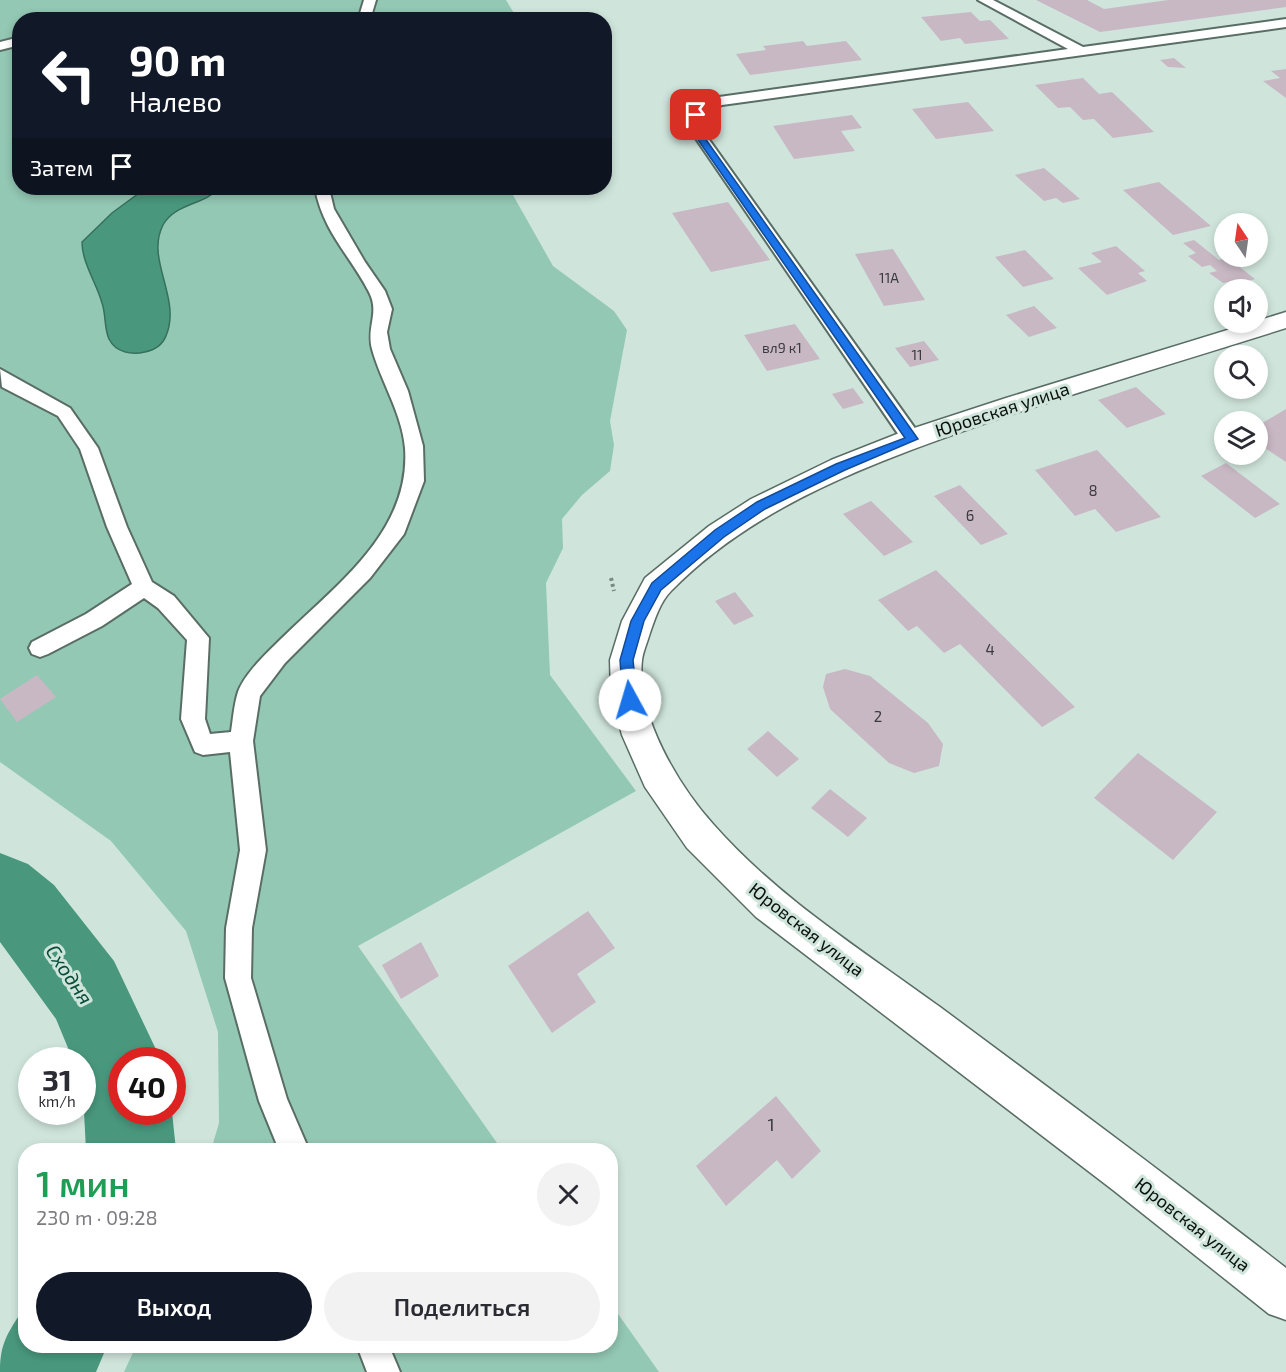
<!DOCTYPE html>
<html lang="ru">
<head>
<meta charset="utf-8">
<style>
  :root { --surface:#fff; --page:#f2f2f3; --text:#2b2b33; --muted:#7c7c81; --accent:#111827 }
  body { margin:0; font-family:"Exo 2",sans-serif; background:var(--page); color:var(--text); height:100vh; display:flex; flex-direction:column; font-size:22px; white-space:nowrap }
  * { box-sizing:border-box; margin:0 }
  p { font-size:20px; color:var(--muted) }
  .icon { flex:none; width:33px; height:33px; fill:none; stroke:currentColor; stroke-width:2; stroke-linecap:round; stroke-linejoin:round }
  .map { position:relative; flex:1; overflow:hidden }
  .side { position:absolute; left:18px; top:1143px; width:600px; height:210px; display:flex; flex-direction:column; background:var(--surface); border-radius:24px; box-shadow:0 3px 9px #0003 }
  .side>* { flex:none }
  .banner { position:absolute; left:12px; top:12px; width:600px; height:183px; border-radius:24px; box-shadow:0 3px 9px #0003; background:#111827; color:#fff; overflow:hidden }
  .needle { width:39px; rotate:347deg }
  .controls { position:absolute; left:1214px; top:213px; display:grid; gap:12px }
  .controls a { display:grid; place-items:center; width:54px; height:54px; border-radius:50%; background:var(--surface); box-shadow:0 3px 9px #0003; font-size:30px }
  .speed { position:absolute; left:18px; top:1047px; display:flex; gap:12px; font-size:30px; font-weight:700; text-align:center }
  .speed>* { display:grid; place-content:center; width:78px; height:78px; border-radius:50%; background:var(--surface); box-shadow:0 3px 9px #0003; line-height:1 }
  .speed small { font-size:15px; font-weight:400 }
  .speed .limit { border:9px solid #d22; background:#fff; color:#111 }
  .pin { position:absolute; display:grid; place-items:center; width:51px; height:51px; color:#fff; margin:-26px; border-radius:12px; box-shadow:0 3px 9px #0006 }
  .me { position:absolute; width:66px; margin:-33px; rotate:354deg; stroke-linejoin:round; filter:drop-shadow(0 0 4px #0008) }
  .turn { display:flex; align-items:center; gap:21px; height:126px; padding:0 18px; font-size:27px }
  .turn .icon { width:78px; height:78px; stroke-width:2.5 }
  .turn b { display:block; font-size:42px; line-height:51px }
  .then { display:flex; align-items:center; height:57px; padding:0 18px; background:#0003; gap:12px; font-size:22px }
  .round { display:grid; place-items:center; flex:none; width:63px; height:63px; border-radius:32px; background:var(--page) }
  .head { display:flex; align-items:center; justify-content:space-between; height:102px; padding:0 18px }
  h1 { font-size:36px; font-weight:600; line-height:45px; color:#1e9e55 }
  .button { display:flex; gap:12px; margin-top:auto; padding:12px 18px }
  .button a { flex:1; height:69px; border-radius:36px; background:var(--accent); color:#fff; font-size:24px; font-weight:600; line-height:69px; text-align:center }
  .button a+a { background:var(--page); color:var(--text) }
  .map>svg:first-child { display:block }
  .green { fill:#93c8b4 }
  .water { fill:#49987e; stroke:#36705d; stroke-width:1.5 }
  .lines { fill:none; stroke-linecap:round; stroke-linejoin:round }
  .river { fill:#49987e; fill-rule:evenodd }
  .building { fill:#c8b8c4 }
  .service-casing { stroke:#596d65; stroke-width:4 }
  .tertiary-casing { stroke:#596d65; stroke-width:3 }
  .path { stroke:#798983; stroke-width:4; stroke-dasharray:3 3; stroke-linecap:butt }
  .service { fill:#fff; fill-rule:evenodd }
  .tertiary { fill:#fff; fill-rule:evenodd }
  .route { fill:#1a73e8; stroke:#114b97; stroke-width:1.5 }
  .labels { text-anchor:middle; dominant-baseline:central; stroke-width:6; stroke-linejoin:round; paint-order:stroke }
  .far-number-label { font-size:14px; fill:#3a3b3c }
  .number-label { font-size:15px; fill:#3a3b3c }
  .street-label { font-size:18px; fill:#0a110f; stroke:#cfe5dc }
  .near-number-label { font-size:18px; fill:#3a3b3c }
  .water-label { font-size:20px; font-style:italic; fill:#084d3a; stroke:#cfe5dc }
</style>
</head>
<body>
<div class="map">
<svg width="1286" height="1372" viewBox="0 0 1286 1372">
  <rect width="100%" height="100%" fill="#cfe5dc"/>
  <path class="green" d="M0,0H506L515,15L527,19L20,20V188H509L553,266L614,311L627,330L610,421L614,445L610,471L582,495L562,519L563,548L546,583L550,675L636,791L358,946L502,1150H211L219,1123L218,1032L186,931L111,841L0,762Z
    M611,1304L659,1372H124L136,1346H610Z"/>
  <path class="water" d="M146,188H219C205,205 175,203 163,225C145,260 182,298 166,336C162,346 155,350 145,352C132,355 116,353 109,339C104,328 106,314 102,303C97,284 82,263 82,242L112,213Z"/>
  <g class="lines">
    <path class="river" d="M0,853L28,864L54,885L114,961L161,1060H122V1112H172L176,1150H86L84,1112L89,1098L82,1082V1060H73L56,1019L0,942Z
      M26,1309V1346H107L96,1372H0C0,1344 7,1334 22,1311Z"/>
  </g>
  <path class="building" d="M1036,0H1087L1104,9L1168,0H1286V7L1100,32Z
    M971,12L980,21L990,20L1009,39L965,44L960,38L941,41L921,17Z
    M803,41L807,46L846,41L862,60L750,75L736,54L766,50L763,46Z
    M1174,58L1186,68L1168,67L1160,60Z
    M1286,69V98L1263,81L1280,78L1271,71Z
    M1083,78L1099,94L1112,92L1154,132L1113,138L1094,119L1083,120L1070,107L1058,108L1035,85Z
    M968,102L994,131L936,139L912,109Z
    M852,115L862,128L841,131L855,151L794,159L773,126Z
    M1044,168L1080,199L1063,203L1056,198L1044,201L1015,175Z
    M1159,182L1211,226L1173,235L1123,190Z
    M728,202L770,260L711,272L672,213Z
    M1194,240L1219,260L1227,257L1255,279L1238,284L1233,281L1223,283L1209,273L1217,271L1210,265L1202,267L1188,256L1196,253L1183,243Z
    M1116,246L1145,271L1138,273L1147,281L1107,295L1078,268L1102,262L1091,253Z
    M893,249L925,300L884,306L855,254Z
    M1025,250L1054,279L1023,287L995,257Z
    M1034,306L1057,328L1029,337L1006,315Z
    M795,324L820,359L767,371L744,335Z
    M924,341L939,360L910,367L895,348Z
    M1136,387L1166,414L1127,428L1098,400Z
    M853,388L864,403L843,409L832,394Z
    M1286,409V462L1257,443V426Z
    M1097,450L1161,517L1116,532L1095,509L1075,516L1035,470Z
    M1226,463L1280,504L1255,518L1201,476Z
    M960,485L1008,534L981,545L934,496Z
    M871,501L913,542L884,556L843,514Z
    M936,570L1075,707L1042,727L960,644L944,653L917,626L908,631L878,600Z
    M735,592L754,616L734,625L715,601Z
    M845,669L870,676L928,723L943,744L939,766L914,773L889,763L830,709L823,687L826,674Z
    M37,675L56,697L17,722L0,699Z
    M768,731L799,759L777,777L747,749Z
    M1138,753L1217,812L1173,860L1094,798Z
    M830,789L867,818L848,837L811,808Z
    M588,911L615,948L577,974L596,1002L552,1033L508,966Z
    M421,942L439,976L401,999L382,965Z
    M776,1096L821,1151L792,1179L777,1160L726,1206L696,1166Z"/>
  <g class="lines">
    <defs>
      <path id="service" d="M364,0H376L370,20H358Z
        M978,0H993L1083,47L1286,19V27L722,105L707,112L700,124L705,134L919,434L921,439L919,444H905L686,124L698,106L719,97L1068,49Z
        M20,37V45L0,50V42Z
        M315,188H329L334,209L365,262L385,291L392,309L387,332L390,349L408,391L423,446L424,481L404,534L370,578L285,663L260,696L253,741L266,850L252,928L251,978L287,1099L309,1150H279L259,1101L225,978L226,928L240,850L230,752L203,755L195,752L181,719L187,640L158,608L144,598L102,626L48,654L40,657L32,654L29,648L32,642L86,614L132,584L107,527L80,449L58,416L2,387L0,369L70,408L98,448L127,527L152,582L174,596L209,638L205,719L210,734L231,732C233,719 234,704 238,692C245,673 267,653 281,639C335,586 411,532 405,448C402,413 381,382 372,349C366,327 380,313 369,292C350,255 323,232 315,188Z
        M357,1346H389L400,1372H367Z"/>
      <path id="tertiary" d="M1286,312V328C1188,359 1089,388 992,421C878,461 757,503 671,591C660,602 654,621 649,636C647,643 643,652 642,660C636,715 678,785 713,824C777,897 862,950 940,1007C1056,1093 1172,1179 1286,1268V1320L1269,1314L1113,1190L756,917L687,848L645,787L622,735L611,692L610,660L622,621L645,578L709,526L751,499L831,460L902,432L1006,398Z"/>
    </defs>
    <use href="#service" class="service-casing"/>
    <use href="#tertiary" class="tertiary-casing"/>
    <path class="path" d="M611,578L614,591"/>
    <use href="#service" class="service"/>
    <use href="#tertiary" class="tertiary"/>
  </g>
  <path class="route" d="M693,113L700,115L697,124L702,134L918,439L845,470L765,509L724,537L661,590L644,621L633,660L637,700L630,705L623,700L620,660L631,621L652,583L715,530L757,502L836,464L905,438L694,134L689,124Z"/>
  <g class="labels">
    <g class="far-number-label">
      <text x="889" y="277">11А</text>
      <text x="782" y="347">вл9 к1</text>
      <text x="917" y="354">11</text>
    </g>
    <g class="number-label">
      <text x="1093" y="490">8</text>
      <text x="970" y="515">6</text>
      <text x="990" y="649">4</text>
      <text x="878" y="716">2</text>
    </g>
    <g class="street-label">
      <text transform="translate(1002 409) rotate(-18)">Юровская улица</text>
      <text transform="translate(807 929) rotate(38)">Юровская улица</text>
      <text transform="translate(1193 1224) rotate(38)">Юровская улица</text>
    </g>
    <g class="near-number-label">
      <text x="771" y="1124">1</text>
    </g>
    <g class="water-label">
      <text transform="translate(70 974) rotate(56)">Сходня</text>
    </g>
  </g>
</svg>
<div class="controls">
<a><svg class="needle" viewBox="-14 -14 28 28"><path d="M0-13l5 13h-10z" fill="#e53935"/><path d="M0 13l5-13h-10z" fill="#7c7c81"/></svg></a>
<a><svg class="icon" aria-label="sound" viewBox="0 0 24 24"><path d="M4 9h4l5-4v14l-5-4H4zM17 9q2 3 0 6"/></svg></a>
<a><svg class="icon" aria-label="search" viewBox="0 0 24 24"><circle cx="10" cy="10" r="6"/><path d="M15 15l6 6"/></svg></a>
<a><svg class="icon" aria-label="layers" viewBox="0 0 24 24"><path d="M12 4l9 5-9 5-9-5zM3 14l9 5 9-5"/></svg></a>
</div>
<div class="speed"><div>31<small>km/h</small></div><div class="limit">40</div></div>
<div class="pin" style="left:696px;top:115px;background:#d93025"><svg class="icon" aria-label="arrive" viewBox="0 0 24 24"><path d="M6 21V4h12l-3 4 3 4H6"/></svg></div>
<svg class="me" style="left:630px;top:700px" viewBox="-20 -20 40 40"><circle r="19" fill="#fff"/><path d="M0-13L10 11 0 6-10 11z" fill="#1a73e8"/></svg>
<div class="banner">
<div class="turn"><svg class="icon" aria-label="left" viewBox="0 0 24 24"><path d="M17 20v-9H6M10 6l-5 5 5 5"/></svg><div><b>90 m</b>Налево</div></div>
<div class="then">Затем<svg class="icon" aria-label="arrive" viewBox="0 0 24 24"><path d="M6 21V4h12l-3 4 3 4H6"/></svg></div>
</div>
<section class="side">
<div class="head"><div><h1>1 мин</h1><p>230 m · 09:28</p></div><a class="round"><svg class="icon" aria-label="close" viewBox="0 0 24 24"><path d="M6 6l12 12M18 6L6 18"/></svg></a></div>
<div class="button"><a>Выход</a><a>Поделиться</a></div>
</section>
</div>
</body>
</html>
